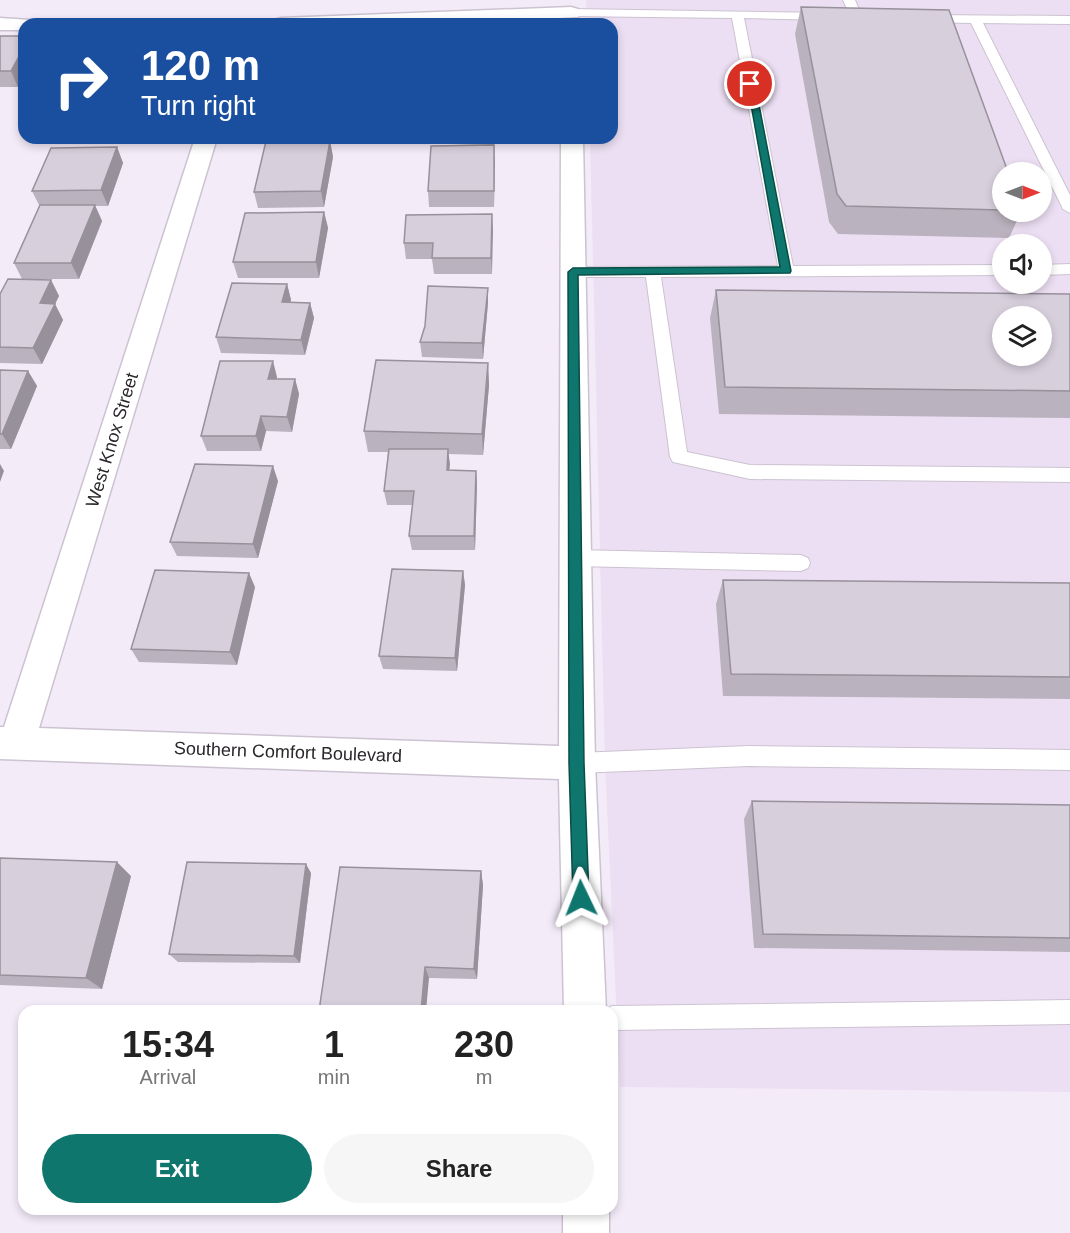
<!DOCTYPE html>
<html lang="en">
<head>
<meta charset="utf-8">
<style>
  :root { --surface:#fff; --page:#f6f6f6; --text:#222; --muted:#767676; --accent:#0f766e }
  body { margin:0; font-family:Arial,sans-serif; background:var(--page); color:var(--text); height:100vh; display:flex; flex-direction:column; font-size:22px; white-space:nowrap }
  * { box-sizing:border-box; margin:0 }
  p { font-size:20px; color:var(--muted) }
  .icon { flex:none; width:33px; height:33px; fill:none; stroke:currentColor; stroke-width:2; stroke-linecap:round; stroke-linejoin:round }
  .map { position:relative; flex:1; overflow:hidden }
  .details { position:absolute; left:18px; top:1005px; width:600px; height:210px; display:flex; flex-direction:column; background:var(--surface); border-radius:18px; box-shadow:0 3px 9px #0003 }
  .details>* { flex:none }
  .banner { position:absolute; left:18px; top:18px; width:600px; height:126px; border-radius:18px; box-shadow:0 3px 9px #0003; background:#1a4fa0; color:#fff; overflow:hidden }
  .needle { width:39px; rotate:90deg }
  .tools { position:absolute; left:992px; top:162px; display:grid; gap:12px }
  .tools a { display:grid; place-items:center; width:60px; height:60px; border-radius:50%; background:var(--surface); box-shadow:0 3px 9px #0003; font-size:30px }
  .pin { position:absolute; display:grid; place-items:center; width:51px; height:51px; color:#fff; margin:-26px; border:3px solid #fff; border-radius:50%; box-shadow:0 2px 6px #0007 }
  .me { position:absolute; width:66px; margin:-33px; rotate:358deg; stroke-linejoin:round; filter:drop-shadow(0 0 4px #0008) }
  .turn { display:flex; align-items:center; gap:21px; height:126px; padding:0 24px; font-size:27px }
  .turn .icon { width:78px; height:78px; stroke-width:2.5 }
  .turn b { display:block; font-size:42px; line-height:51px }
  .eta { display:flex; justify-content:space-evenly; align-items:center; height:102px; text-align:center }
  .eta b { font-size:36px; font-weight:700; line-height:42px }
  .action { display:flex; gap:12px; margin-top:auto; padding:12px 24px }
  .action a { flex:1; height:69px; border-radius:36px; background:var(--accent); color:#fff; font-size:24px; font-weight:700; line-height:69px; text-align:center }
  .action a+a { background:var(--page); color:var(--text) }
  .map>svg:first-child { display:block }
  .built { fill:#ecdff3; fill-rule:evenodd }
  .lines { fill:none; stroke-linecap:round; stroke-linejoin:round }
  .service-casing { stroke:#ccc3d1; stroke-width:2 }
  .minor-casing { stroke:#ccc3d1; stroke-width:3 }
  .service { fill:#fff; fill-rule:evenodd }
  .minor { fill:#fff; fill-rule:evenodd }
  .wall { fill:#bab2be }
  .shaded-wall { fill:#97919b }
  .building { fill:#d8cfdd; stroke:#97919b; stroke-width:1.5; fill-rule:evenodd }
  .route { fill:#0f766e; stroke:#0a4d48; stroke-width:1.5 }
  .labels { text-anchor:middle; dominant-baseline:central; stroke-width:4.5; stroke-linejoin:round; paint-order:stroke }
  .street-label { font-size:18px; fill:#2a262b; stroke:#fff }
</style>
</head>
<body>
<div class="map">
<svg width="1070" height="1233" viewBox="0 0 1070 1233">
  <rect width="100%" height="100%" fill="#f4ebf9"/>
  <path class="built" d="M586,0H1070V1092L620,1087L605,764L590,138H612V24H587ZM1002,172H1041V212H1002ZM1002,244H1041V284H1002ZM1002,316H1041V356H1002Z"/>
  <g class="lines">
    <defs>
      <path id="service" d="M843,0H855L862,17L860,20H852Z
        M571,9L830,13V19L826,20L744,18L793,266L1002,265V275L661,277L687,452L750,465L1070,468V482L750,479L673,462L670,457L646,277H573L565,272L573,267L778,266L732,18L567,16V10Z
        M927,15L1070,16V24L983,23L1070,195V213L1063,209L971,23L923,22V16Z
        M1070,264V274L1041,275V265Z
        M575,550L801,555L808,558L810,563L808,568L801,571L575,566L568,563L566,558L568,553Z
        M749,746L1070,750V770L749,766L577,773L569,770L566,763L569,756L577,753Z
        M1070,1000V1024L612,1030V1011H603L612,1006Z"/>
      <path id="minor" d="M571,7L578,9L581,13L578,17L440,24H271L274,20L281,18Z
        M0,18L31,20L34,24H24V30H0Z
        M195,138H217L39,728L559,746L561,138H583L595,763L606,1011H564L559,779L0,759V727H4Z
        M563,1209H609V1233H563Z"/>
    </defs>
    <use href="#service" class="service-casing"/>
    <use href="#minor" class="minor-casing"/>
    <use href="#service" class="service"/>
    <use href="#minor" class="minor"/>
  </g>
  <path class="wall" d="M801,7L1002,172V212H1021L1009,238L838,234L829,222L795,34Z
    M0,36H24V76L18,87H0Z
    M76,138H132L131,140H77Z
    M277,138H347V140L277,139Z
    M453,138H496L494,145V207H429L428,191L493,145L453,144Z
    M330,141L333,157L324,207L258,208L254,192Z
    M117,147L123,163L108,206H95L102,221L79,279H22L14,263L40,207L32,191Z
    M324,212L328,228L319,278H238L233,262Z
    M492,214V274H434L432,259H406L404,243Z
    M51,280L59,296L55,304L63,320L42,364L0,363V294Z
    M287,284L291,300L290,302L310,303L314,318L305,355L221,353L216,337Z
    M716,290L1070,294V418L719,414L710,318Z
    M488,303L483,359L422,357L420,342Z
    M488,363L489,385L483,455L448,454L449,470L476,471L477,485L475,550H412L409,536L413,505H387L384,491L388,452H368L364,431Z
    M0,370L28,371L37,386L11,449H0Z
    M277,377L276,379H295L299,394L292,432L266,431L261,451H207L201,436Z
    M278,481L258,558L177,556L170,542Z
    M463,571L465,585L457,671L383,669L379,656Z
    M723,580L1070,583V699L723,696L716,604Z
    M255,587L237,665L139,662L131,649Z
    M752,801L1070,805V952L754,948L744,819Z
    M0,858L131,876L102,989L0,985Z
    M481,871L483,885L477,979L429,978L319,1011Z
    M311,873L300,963L178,962L169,954Z"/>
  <path class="shaded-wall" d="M24,47V76L18,87L11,71Z
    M330,141L333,157L324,207L321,191Z
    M494,145L495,161L494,207Z
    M117,147L123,163L108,206L101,190Z
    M95,205L102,221L79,279L71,263Z
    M324,212L328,228L319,278L316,262Z
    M492,214L493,230L492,274L491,258Z
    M51,280L59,296L55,304L63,320L42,364L33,348L40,303Z
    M287,284L291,300L286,318L282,302Z
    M488,288V303L483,359L482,343Z
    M310,303L314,318L305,355L301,340Z
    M273,361L277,377L273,394L268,379Z
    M488,363L489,385L483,455L482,434Z
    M28,371L37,386L11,449L2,434Z
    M295,379L299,394L292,432L287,417Z
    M261,416L266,431L261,451L256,436Z
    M448,449L450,464L448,485L447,470Z
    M0,464L4,471L0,482Z
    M273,466L278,481L258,558L253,544Z
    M476,471L477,485L475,550L474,536Z
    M463,571L465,585L457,671L455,658Z
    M249,573L255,587L237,665L230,652Z
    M117,862L131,876L102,989L86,978Z
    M306,864L311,873L300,963L294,956Z
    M481,871L483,885L477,979L474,969Z
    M425,967L429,978L426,1011H421Z"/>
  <path class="building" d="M801,7L949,10L1008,172H1002V210L846,206L837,194Z
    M0,36H24V47L11,71H0Z
    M266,141H330L321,191L254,192Z
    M494,145V191H428L431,146Z
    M117,147L101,190L32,191L51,148Z
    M40,205H95L71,263H14Z
    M324,212L316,262H233L245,213Z
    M492,214L491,258H432L433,243H404L406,215Z
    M8,279L51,280L40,303L55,304L33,348L0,347V294Z
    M232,283L287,284L282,302L310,303L301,340L216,337Z
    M428,286L488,288L482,343L420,342L425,326Z
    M716,290L1070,294V391L725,387ZM1002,316H1041V356H1002Z
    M376,360L488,363L482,434L364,431Z
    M220,361H273L268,379H295L287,417L261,416L256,436H201Z
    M0,370L28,371L2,434H0Z
    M389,449H448L447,470L476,471L474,536H409L414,491H384Z
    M195,464L273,466L253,544L170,542Z
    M392,569L463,571L455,658L379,656Z
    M155,570L249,573L230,652L131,649Z
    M723,580L1070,583V677L731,674Z
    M752,801L1070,805V938L763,934Z
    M0,858L117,862L86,978L0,975Z
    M187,862L306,864L294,956L169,954Z
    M340,867L481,871L474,969L425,967L421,1011H319Z"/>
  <path class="route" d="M747,82L755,84L791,271L790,273L578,275L584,763L589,898L587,904L581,906L575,904L573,898L569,763L568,272L573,268L780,267Z"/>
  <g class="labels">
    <g class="street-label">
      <text transform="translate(112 440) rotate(-73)">West Knox Street</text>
      <text transform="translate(288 752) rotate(2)">Southern Comfort Boulevard</text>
    </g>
  </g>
</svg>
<div class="tools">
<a><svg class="needle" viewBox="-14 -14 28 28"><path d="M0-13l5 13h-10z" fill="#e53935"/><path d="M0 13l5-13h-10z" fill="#767676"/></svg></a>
<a><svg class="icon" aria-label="sound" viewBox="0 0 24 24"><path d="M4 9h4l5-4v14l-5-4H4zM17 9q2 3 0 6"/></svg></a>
<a><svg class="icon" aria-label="layers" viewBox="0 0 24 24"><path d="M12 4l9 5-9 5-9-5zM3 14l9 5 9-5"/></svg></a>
</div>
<div class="pin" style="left:750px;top:84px;background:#d93025"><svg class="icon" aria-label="arrive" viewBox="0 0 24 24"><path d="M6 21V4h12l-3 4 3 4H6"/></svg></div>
<svg class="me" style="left:581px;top:898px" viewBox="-20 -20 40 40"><path d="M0-17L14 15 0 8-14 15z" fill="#0f766e" stroke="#fff" stroke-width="4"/></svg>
<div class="banner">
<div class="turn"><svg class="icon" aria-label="right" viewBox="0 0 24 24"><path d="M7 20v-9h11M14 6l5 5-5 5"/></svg><div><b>120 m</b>Turn right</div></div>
</div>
<section class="details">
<div class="eta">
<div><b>15:34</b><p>Arrival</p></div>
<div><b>1</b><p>min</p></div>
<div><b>230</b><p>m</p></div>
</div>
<div class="action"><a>Exit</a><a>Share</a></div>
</section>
</div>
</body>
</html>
